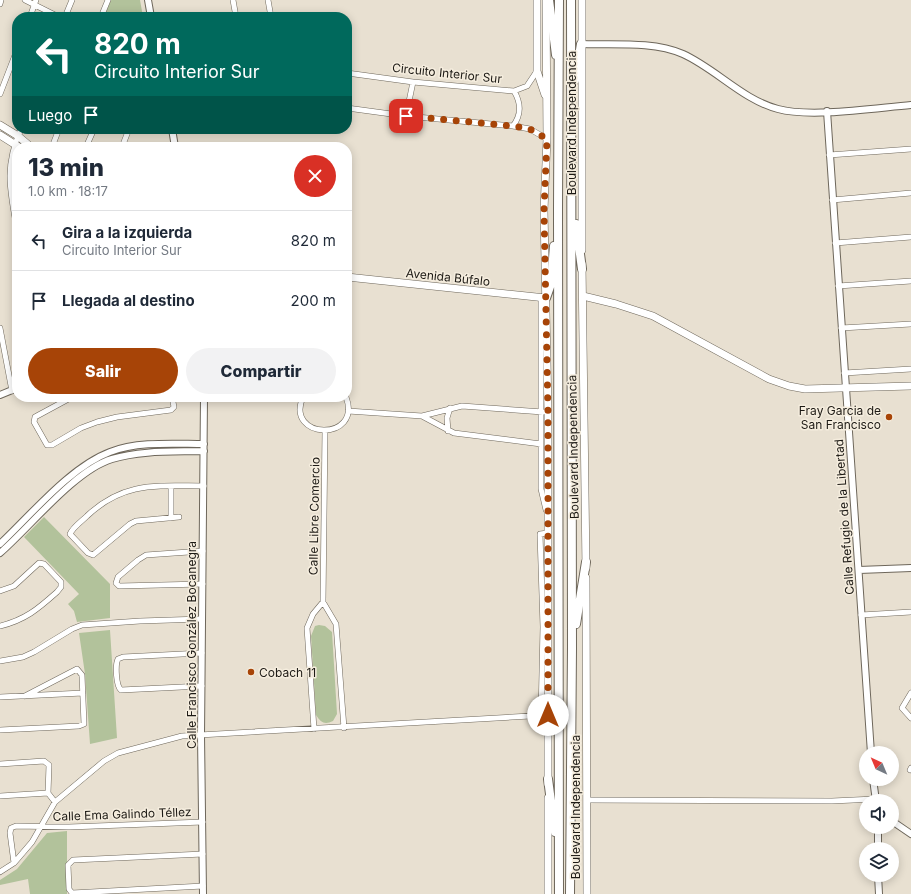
<!DOCTYPE html>
<html lang="es">
<head>
<meta charset="utf-8">
<style>
  :root { --surface:#fff; --page:#f2f2f3; --text:#1f2937; --muted:#747a83; --line:#e0e1e3; --accent:#a74407 }
  body { margin:0; font-family:Inter,sans-serif; background:var(--page); color:var(--text); height:100vh; display:flex; flex-direction:column; font-size:15px; white-space:nowrap }
  * { box-sizing:border-box; margin:0 }
  p { font-size:13px; color:var(--muted) }
  .icon { flex:none; width:22px; height:22px; fill:none; stroke:currentColor; stroke-width:2; stroke-linecap:round; stroke-linejoin:round }
  .map { position:relative; flex:1; overflow:hidden }
  .details { position:absolute; left:12px; top:142px; width:340px; height:260px; display:flex; flex-direction:column; background:var(--surface); border-radius:16px; box-shadow:0 2px 10px #0003 }
  .details>* { flex:none }
  .guide { position:absolute; left:12px; top:12px; width:340px; height:122px; border-radius:16px; box-shadow:0 2px 10px #0003; background:#00695c; color:#fff; overflow:hidden }
  .needle { width:26px; rotate:316deg }
  .controls { position:absolute; left:859px; top:746px; display:grid; gap:8px }
  .controls a { display:grid; place-items:center; width:40px; height:40px; border-radius:50%; background:var(--surface); box-shadow:0 2px 10px #0003; font-size:20px }
  .pin { position:absolute; display:grid; place-items:center; width:34px; height:34px; color:#fff; margin:-17px; border-radius:8px; box-shadow:0 2px 6px #0006 }
  .me { position:absolute; width:44px; margin:-22px; rotate:0deg; stroke-linejoin:round; filter:drop-shadow(0 0 3px #0008) }
  .turn { display:flex; align-items:center; gap:14px; height:84px; padding:0 16px; font-size:18px }
  .turn .icon { width:52px; height:52px; stroke-width:2.5 }
  .turn b { display:block; font-size:28px; line-height:34px }
  .then { display:flex; align-items:center; height:38px; padding:0 16px; background:#0003; gap:8px; font-size:15px }
  .round { display:grid; place-items:center; flex:none; width:42px; height:42px; border-radius:21px; background:var(--page) }
  .head { display:flex; align-items:center; justify-content:space-between; height:68px; padding:0 16px }
  h1 { font-size:24px; font-weight:800; line-height:30px }
  .primary-button { display:flex; gap:8px; margin-top:auto; padding:8px 16px }
  .primary-button a { flex:1; height:46px; border-radius:24px; background:var(--accent); color:#fff; font-size:16px; font-weight:800; line-height:46px; text-align:center }
  .primary-button a+a { background:var(--page); color:var(--text) }
  ul { padding:0; list-style:none }
  li { display:flex; align-items:center; gap:12px; height:60px; padding:0 16px; border-top:1px solid var(--line) }
  li div { flex:1 }
  li b { display:block; font-size:15px }
  li em { font-style:normal }
  .map>svg:first-child { display:block }
  .green { fill:#b2c29b }
  .lines { fill:none; stroke-linecap:round; stroke-linejoin:round }
  .minor-casing { stroke:#6e675b; stroke-width:6 }
  .tertiary-casing { stroke:#6e675b; stroke-width:8 }
  .secondary-casing { stroke:#6e675b; stroke-width:8 }
  .trunk-casing { stroke:#6e675b; stroke-width:10 }
  .minor { stroke:#fff; stroke-width:5 }
  .tertiary { stroke:#fff; stroke-width:6 }
  .secondary { stroke:#fff; stroke-width:7 }
  .trunk { stroke:#fff; stroke-width:8 }
  .route { stroke:#a74407; stroke-width:7; stroke-dasharray:0 12.6 }
  .poi-dot { fill:#a74407; stroke:#f5edde; stroke-width:1.5 }
  .labels { text-anchor:middle; dominant-baseline:central; stroke-width:3; stroke-linejoin:round; paint-order:stroke }
  .street-label { font-size:12px; fill:#1d1a15; stroke:#f5edde }
  .poi-label { font-size:12px; fill:#1d1a15; stroke:#f5edde; text-anchor:end }
</style>
</head>
<body>
<div class="map">
<svg width="911" height="894" viewBox="0 0 911 894">
  <rect width="100%" height="100%" fill="#e8e0d1"/>
  <path class="green" d="M111,0H140L143,17H104Z
    M44,517L110,584V618L77,622L74,611L68,604L79,594L24,537Z
    M319,625L325,626L332,632L337,714L333,721C325,725 321,723 316,715L311,636L315,626Z
    M110,630L117,738L90,744L85,674L79,633Z
    M67,831V894H30L28,879L0,885V880L17,869L47,833Z"/>
  <g class="lines">
    <defs>
      <path id="minor" d="M25,0L59,17
        M233,0L236,17
        M268,0L271,17
        M0,4L1,0
        M30,17L36,0
        M65,17L72,0
        M101,17L108,0
        M347,73L413,82L514,91L527,86L537,71
        M0,94L17,50
        M347,108L406,116L513,126L530,129L547,139
        M406,116L413,82
        M513,126C522,114 521,103 514,91
        M52,147L59,129
        M86,147L94,129
        M122,147L129,129
        M829,155L911,149
        M832,200L911,193
        M17,229C10,190 4,167 21,129
        M835,243L911,237
        M838,286L911,281
        M541,298V489L546,510
        M0,328L12,391
        M841,328L911,324
        M844,373L911,369
        M72,397L35,417L34,422L47,445H52L81,428L97,422L117,417L171,410L174,407L172,397
        M303,397C284,440 363,442 346,397
        M348,411L422,416L454,433L541,444
        M422,416L462,406L543,412
        M325,431L323,602L336,624L344,728
        M448,431L447,418L450,408
        M171,486V518
        M179,517L136,521L130,524L93,555L88,553L70,534C73,527 82,521 87,516C124,481 157,486 204,486
        M203,584L119,586L116,583L118,577L138,560L146,555L203,551
        M0,591L14,586L39,563L44,564L61,582V587L57,592C38,609 25,620 0,626
        M861,615L911,612
        M0,661L23,657L34,652L72,629L82,625L140,621L202,619
        M202,686L121,690C116,686 115,665 118,659L123,657L202,653
        M911,693L902,708L911,718
        M0,697L83,693
        M541,716L543,627L540,534L548,533
        M314,729L307,628L313,614L323,602
        M0,730L79,726L84,724L82,675L77,669L25,696
        M0,764L44,761L49,765L48,793L55,802
        M910,770L911,768
        M0,796L48,793
        M587,800L832,801L875,799
        M203,854L73,860L68,865L69,889L72,893L203,886
        M14,863L10,833L11,828L16,826L69,827L203,822
        M0,872L14,863L32,842L55,802L104,761L118,753L182,736L548,715"/>
      <path id="tertiary" d="M148,0L151,17
        M581,44C614,45 653,41 683,54C716,69 743,100 778,109C811,118 875,108 911,105
        M827,111L871,753
        M172,129L175,147
        M0,395L17,388
        M0,544C31,515 70,467 110,452C138,441 174,444 204,444
        M0,553C30,527 75,470 112,459C141,450 174,452 204,451
        M859,570L911,568
        M873,779L876,801
        M892,821L911,834
        M878,827V849
        M878,875L879,894
        M203,894L201,735L204,397"/>
      <path id="secondary" d="M537,0V71L545,95
        M546,0L547,139L544,210L548,413V784
        M582,0V250
        M0,125L18,136L31,147
        M0,135L19,147
        M582,264L586,568
        M347,277L546,298
        M583,296L616,304L653,316L769,379L789,386L805,389L911,386
        M586,578L587,894
        M548,798V894"/>
      <path id="trunk" d="M549,0L556,55
        M575,80L581,44
        M576,224L582,269
        M546,298L551,284L554,246
        M576,624L586,562
        M548,779L555,832
        M559,894L558,209L559,0
        M570,894L572,648L571,0"/>
    </defs>
    <use href="#minor" class="minor-casing"/>
    <use href="#tertiary" class="tertiary-casing"/>
    <use href="#secondary" class="secondary-casing"/>
    <use href="#trunk" class="trunk-casing"/>
    <use href="#minor" class="minor"/>
    <use href="#tertiary" class="tertiary"/>
    <use href="#secondary" class="secondary"/>
    <use href="#trunk" class="trunk"/>
  </g>
  <g class="lines">
    <path class="route" d="M406,116L513,126L530,129L547,139L544,210L548,413V715"/>
  </g>
  <g class="poi-dot">
    <circle cx="889" cy="417" r="4"/>
    <circle cx="251" cy="672" r="4"/>
  </g>
  <g class="labels">
    <g class="street-label">
      <text transform="translate(447 73) rotate(6)">Circuito Interior Sur</text>
      <text transform="translate(571 123) rotate(-90)">Boulevard Independencia</text>
      <text transform="translate(448 277) rotate(6)">Avenida Búfalo</text>
      <text transform="translate(573 447) rotate(-91)">Boulevard Independencia</text>
      <text transform="translate(314 516) rotate(-89)">Calle Libre Comercio</text>
      <text transform="translate(844 517) rotate(-94)">Calle Refugio de la Libertad</text>
      <text transform="translate(191 645) rotate(-90)">Calle Francisco González Bocanegra</text>
      <text transform="translate(575 807) rotate(-90)">Boulevard Independencia</text>
      <text transform="translate(122 814) rotate(-2)">Calle Ema Galindo Téllez</text>
    </g>
    <g class="poi-label">
      <text x="881" y="410">Fray Garcia de<tspan x="881" dy="14">San Francisco</tspan></text>
      <text x="259" y="672" text-anchor="start">Cobach 11</text>
    </g>
  </g>
</svg>
<div class="controls">
<a><svg class="needle" viewBox="-14 -14 28 28"><path d="M0-13l5 13h-10z" fill="#e53935"/><path d="M0 13l5-13h-10z" fill="#747a83"/></svg></a>
<a><svg class="icon" aria-label="sound" viewBox="0 0 24 24"><path d="M4 9h4l5-4v14l-5-4H4zM17 9q2 3 0 6"/></svg></a>
<a><svg class="icon" aria-label="layers" viewBox="0 0 24 24"><path d="M12 4l9 5-9 5-9-5zM3 14l9 5 9-5"/></svg></a>
</div>
<div class="pin" style="left:406px;top:116px;background:#d93025"><svg class="icon" aria-label="arrive" viewBox="0 0 24 24"><path d="M6 21V4h12l-3 4 3 4H6"/></svg></div>
<svg class="me" style="left:548px;top:715px" viewBox="-20 -20 40 40"><circle r="19" fill="#fff"/><path d="M0-13L10 11 0 6-10 11z" fill="#a74407"/></svg>
<div class="guide">
<div class="turn"><svg class="icon" aria-label="left" viewBox="0 0 24 24"><path d="M17 20v-9H6M10 6l-5 5 5 5"/></svg><div><b>820 m</b>Circuito Interior Sur</div></div>
<div class="then">Luego<svg class="icon" aria-label="arrive" viewBox="0 0 24 24"><path d="M6 21V4h12l-3 4 3 4H6"/></svg></div>
</div>
<section class="details">
<div class="head"><div><h1>13 min</h1><p>1.0 km · 18:17</p></div><a class="round" style="background:#d93025;color:#fff"><svg class="icon" aria-label="close" viewBox="0 0 24 24"><path d="M6 6l12 12M18 6L6 18"/></svg></a></div>
<ul>
<li><svg class="icon" aria-label="left" viewBox="0 0 24 24"><path d="M17 20v-9H6M10 6l-5 5 5 5"/></svg><div><b>Gira a la izquierda</b><p>Circuito Interior Sur</p></div><em>820 m</em></li>
<li><svg class="icon" aria-label="arrive" viewBox="0 0 24 24"><path d="M6 21V4h12l-3 4 3 4H6"/></svg><div><b>Llegada al destino</b></div><em>200 m</em></li>
</ul>
<div class="primary-button"><a>Salir</a><a>Compartir</a></div>
</section>
</div>
</body>
</html>
